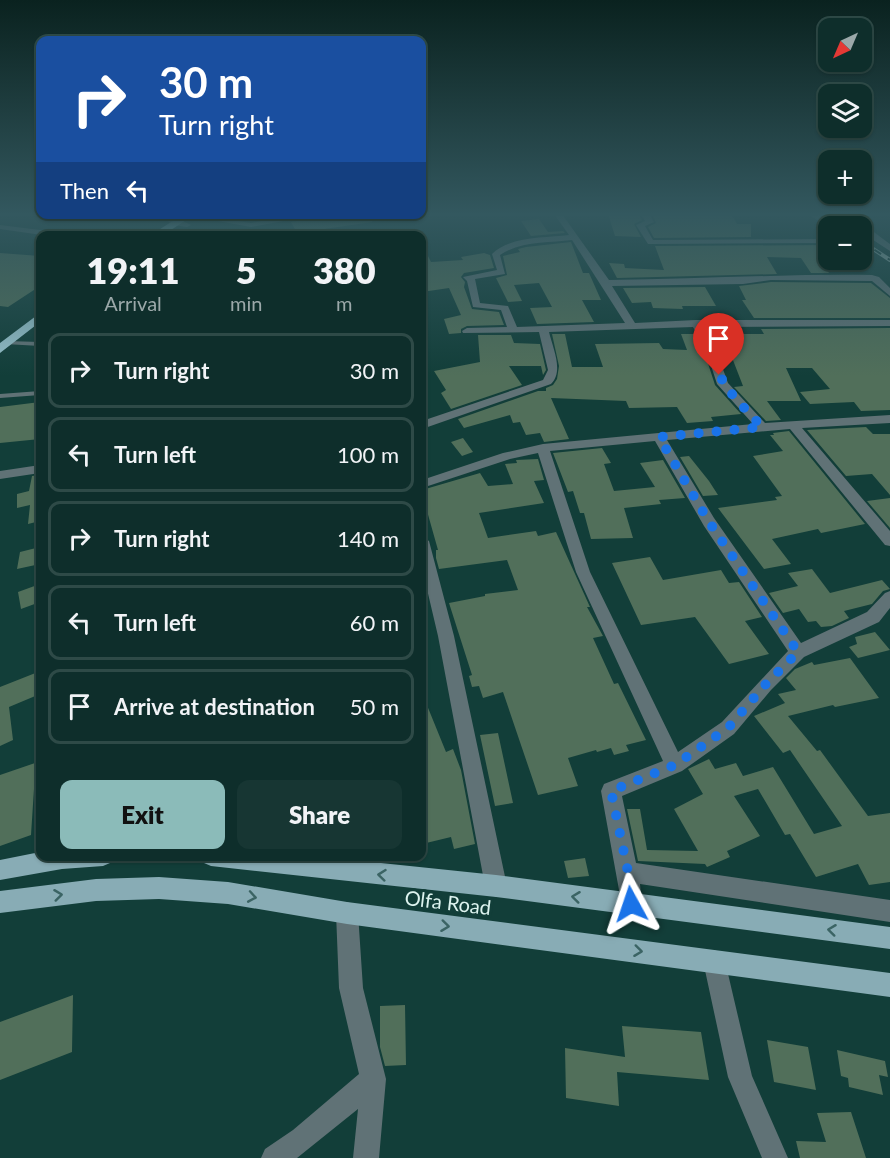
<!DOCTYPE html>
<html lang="en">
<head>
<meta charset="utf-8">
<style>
  :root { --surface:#0e2e2b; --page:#173633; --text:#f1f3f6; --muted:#9ba8a9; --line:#2e4a47; --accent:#8bbbb9 }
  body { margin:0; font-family:Lato,sans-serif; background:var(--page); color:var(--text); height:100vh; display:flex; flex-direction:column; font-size:22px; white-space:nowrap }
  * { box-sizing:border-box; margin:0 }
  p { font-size:20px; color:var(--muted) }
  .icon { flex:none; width:33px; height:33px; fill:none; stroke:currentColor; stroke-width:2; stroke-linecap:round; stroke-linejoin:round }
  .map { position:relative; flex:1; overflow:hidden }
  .side { position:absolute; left:36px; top:231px; width:390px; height:630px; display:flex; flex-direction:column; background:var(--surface); border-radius:12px; box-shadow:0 2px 4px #0004,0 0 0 2px var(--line) }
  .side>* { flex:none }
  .top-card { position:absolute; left:36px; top:36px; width:390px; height:183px; border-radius:12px; box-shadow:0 2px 4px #0004,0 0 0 2px var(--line); background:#1a4fa0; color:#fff; overflow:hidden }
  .needle { width:39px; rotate:224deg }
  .fabs { position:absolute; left:818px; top:18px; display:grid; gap:12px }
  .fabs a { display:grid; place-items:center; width:54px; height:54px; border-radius:12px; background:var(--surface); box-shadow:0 2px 4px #0004,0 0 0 2px var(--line); font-size:30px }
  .pin { position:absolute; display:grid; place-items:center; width:51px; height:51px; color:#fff; margin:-62px -26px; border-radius:50% 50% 50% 0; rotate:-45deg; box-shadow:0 0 6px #0007 }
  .pin .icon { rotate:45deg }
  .me { position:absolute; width:66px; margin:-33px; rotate:355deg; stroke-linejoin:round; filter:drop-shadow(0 0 4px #0008) }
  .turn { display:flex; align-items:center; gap:21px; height:126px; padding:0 24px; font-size:27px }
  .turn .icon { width:78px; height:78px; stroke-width:2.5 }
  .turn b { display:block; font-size:42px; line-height:51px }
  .then { display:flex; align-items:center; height:57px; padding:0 24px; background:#0003; gap:12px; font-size:22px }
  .eta { display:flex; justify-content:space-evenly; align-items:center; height:102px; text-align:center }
  .eta b { font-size:36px; font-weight:800; line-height:42px }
  .primary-button { display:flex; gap:12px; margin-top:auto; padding:12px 24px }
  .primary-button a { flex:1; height:69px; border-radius:12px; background:var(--accent); color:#111; font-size:24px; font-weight:800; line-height:69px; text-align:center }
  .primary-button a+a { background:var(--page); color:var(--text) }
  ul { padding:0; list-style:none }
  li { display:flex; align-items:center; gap:18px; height:75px; margin:0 12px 9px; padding:0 12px; border:3px solid var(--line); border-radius:12px }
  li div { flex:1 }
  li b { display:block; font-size:22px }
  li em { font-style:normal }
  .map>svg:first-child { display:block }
  .building { fill:#516f5a }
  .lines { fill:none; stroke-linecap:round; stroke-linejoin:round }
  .lane { fill:#607276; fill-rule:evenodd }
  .street { fill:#607276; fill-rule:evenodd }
  .primary { fill:#88acb5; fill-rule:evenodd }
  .highway { fill:#98c3cd; fill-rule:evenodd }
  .rail-casing { stroke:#96b4af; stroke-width:4 }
  .rail { stroke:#123e39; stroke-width:2; stroke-dasharray:8; stroke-linecap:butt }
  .oneway { stroke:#3b6464 }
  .route { stroke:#1a73e8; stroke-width:10; stroke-dasharray:0 18 }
  .labels { text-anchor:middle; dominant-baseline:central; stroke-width:6; stroke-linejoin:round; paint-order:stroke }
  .near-street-label { font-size:20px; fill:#ddf3ef; stroke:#123e39 }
</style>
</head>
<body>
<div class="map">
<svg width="890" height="1158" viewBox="0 0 890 1158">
  <rect width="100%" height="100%" fill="#123e39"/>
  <path class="building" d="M340,214H372V222L297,233L291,222Z
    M608,214H639L642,220L634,224L641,237L615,236Z
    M652,214H731L737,224H751V237L654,238L648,227L656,223Z
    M539,219L548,232L563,231L565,233L531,236L521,221Z
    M571,242L583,273H589L601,300H582L594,322L537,324L530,308L552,307L539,283L514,285L522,301L508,302L496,278L507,275L503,256L520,252L518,249L526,247Z
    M422,244L431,262L463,260L461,257L484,253L490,255L494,268L464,273L461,277L465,282L464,287L472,309L499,312L504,325L467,326L461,329V333L449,334L444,319L461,315L449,288L422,292Z
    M828,245V257H819L829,273H811L801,258L767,257L777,274L617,278L609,263L624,264L625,268L664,270L655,246Z
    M0,253L40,256V286L8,307L0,306Z
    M771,282L871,283L890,298V318H754L742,300H746L739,286Z
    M705,287L716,306H682L683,309L653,308L651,302L632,303L623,288Z
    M890,328V410L861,411L854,402L810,404L800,392L830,389L812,368H786L801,401H767L781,420L766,421L734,387L743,386L731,355H720L710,334H764L761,329Z
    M552,334H565L572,367H603L595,344L659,343L663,349L687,350L681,334H694L704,351L715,385L741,414L711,417L713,421L687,423L677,407L629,408L626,401L551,398L569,439L544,442L540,433L526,435L520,422L513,423L510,415L464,428L458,419L538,391H546V388L553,385L557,379L559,366Z
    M478,335H511L514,343L540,344L546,370L543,375L541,366H509L522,385L451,409L441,393L446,390L434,371L480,362Z
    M40,402V439L0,443V407Z
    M866,427L873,434H890V495L872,474L846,476L807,430Z
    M789,431L865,524L821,533L818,529L772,539L791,564L764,569L718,508L777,500L775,497L782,496L753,456L783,451L770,435H774L773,433Z
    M463,438L473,452L462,456L451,442Z
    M602,448L611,463L604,464L614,491L655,487L640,463L663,460L685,498L659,500L661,504L624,508L633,538L591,539L584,513H580L573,491L568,492L553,453Z
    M689,456L709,481L718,495L703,496L680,457Z
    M538,459L544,480L534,481L544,503L479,513L488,538L536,531L538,536L556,532L590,607H587L603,636L593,638L614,684L618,683L646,740L626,745L629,751L614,755L611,748L597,752L596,750L568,758L578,786L538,795L503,692L483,698L479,686L472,687L469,676L472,675L449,603L485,596V594L518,590L507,560L439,569L436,558V550H438L427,511L422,513V490L480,473L488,486L513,484L505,464L517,463L516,460Z
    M40,475V521L28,524L30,505L17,508V494L29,491L32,476Z
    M890,498V528L867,501Z
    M40,547V564L17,569L20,552Z
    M650,557L663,580L721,570L729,583L739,582L762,617L745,621L769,654L729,664L695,617L641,625L612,563Z
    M812,569L830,593L882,580L890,589L883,591L872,604L844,611L849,618L832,626L821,627L816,621L808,622L799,609L783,613L769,593L798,586L788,573Z
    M40,584V602L21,609L18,592Z
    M875,632L890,650L858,658L849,647L857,644L855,637Z
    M850,658L879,698L835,707L833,705L788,716L817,751L820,750L868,816L890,813V882L869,885L858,864L816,877L790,834L785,835L758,789L734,796L760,836L727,851L730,857L707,867L705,864L638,861L627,809H640L647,850L698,851L674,809L703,794L688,769L709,759L715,769L736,763L743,776L773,767L814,834L842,826L790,750L783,753L754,716L785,703L778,694L796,690L786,678L795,669L812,662L814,665Z
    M38,672L40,694L9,707L13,740L0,746V687Z
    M422,693L446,752L453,749L461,770L475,844L454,849L451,837L422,844Z
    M498,733L513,803L495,806L480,735Z
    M35,763L36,788L34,789L31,835L0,846V775Z
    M585,858L589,876L568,878L564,861Z
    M73,995L72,1052L0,1080V1022Z
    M405,1005L406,1065L385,1066L380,1047V1006Z
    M622,1026L701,1032L709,1080L617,1072L619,1106L566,1098L565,1048L625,1057Z
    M767,1040L808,1047L816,1090L774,1082Z
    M837,1050L885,1061L888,1077L879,1075L883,1095L849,1087L848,1078L841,1076Z
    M851,1112L866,1158H800L796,1141L826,1142L817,1113Z"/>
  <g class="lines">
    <path class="lane" d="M7,341L40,342V346L5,344L4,343Z
      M40,391V395L0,398V394Z"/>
    <path class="street" d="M158,214H168L191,225L187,227L173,225Z
      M300,214H321L251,227L196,217L200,215L251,223Z
      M554,214H562L609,280C697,279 784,274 872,275L879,277L890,288V296L872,281L771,280L743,284L612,286L635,323L696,320H890V326L703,327L716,350L728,383L765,423L890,415V423L802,428L890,531V546L885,545L790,429L667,440L714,518L801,643L867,612L885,593L890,591V608L879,622L804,657L771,690L734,734L682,771L622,796L636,863L890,900V922L640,884L642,904L639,912L631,915L623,912L601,791L604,784L663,761L576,572L538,453L510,459L422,488V480L503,453L543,444L753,424L717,384L706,350L693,327L549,332C553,349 564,371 551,384L422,429V421L543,380L548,370L539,332L463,333L462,331L467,328L507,327L501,310L473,307L467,281L463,277L497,270L492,254C510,236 545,238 569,235ZM572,240L625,323L517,327L508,306L480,303L475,279L505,274L500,255C520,241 549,243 572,240ZM655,441L704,526L788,651L722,722L678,752L590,572L550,451Z
      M641,214H649L654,222L645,226L653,240L828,239V243L651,244H648L636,225L645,221Z
      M809,214H819L835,226L828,228Z
      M836,214C856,214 874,233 890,244V251L861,232V226H854Z
      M0,225L72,234L76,236H49L0,229Z
      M40,465V473L0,479V471Z
      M422,536L429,541L454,636L507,886L503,893L496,897L489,893L485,886L438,636L422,568Z
      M347,902L355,905L358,913L363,988L386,1079L379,1158H353L358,1109L297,1158H261L265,1149L293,1130L359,1074L339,988L336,913L339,905Z
      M714,950L722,953L725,961L752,1076L788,1158H762L728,1077L703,961L706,953Z"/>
    <path class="primary" d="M40,852V856H113L110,863L103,866L62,869L0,880V860Z
      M201,856H314L496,875L890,927V949L496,897L211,866L204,863Z
      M159,877L228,882L347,902L890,973V997L347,924L228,904L159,899L96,901L0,913V891L96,879Z"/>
    <path class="highway" d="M184,214H195L162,236H149Z
      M40,313V322L0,353V343Z"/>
    <defs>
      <path id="rail" d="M819,214L839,226
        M861,241L890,260"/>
    </defs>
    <use href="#rail" class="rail-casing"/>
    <use href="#rail" class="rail"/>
  </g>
  <defs><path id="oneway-chevron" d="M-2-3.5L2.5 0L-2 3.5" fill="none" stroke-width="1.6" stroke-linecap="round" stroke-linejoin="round" transform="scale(1.5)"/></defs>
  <g class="oneway">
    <use href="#oneway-chevron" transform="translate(382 875) rotate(-174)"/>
    <use href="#oneway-chevron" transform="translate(58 895) rotate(-7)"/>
    <use href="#oneway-chevron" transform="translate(252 897) rotate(10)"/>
    <use href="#oneway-chevron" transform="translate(576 897) rotate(-173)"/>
    <use href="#oneway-chevron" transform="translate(445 926) rotate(7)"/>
    <use href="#oneway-chevron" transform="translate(832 930) rotate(-173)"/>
    <use href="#oneway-chevron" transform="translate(638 951) rotate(7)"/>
  </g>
  <linearGradient id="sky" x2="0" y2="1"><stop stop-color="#0a221f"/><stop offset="0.57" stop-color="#33585f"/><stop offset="1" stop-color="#33585f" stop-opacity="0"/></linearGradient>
  <rect width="890" height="376" fill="url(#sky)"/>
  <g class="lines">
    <path class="route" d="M631,904L628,872L611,791L675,765L728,728L765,685L798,652L709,522L659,437L762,427L734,397L719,375"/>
  </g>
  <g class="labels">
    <g class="near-street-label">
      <text transform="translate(448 902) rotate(7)">Olfa Road</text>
    </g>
  </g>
</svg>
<div class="fabs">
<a><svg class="needle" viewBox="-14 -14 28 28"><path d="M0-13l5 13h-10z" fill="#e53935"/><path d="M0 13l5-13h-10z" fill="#9ba8a9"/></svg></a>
<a><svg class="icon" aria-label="layers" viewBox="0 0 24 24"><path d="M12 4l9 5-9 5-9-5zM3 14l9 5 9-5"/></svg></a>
<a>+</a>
<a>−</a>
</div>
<div class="pin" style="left:719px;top:375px;background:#d93025"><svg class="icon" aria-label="arrive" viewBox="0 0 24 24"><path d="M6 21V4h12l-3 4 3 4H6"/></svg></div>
<svg class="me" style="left:631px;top:904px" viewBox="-20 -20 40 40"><path d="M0-17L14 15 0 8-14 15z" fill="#1a73e8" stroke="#fff" stroke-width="4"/></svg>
<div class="top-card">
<div class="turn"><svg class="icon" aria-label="right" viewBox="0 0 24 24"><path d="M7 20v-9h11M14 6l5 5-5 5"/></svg><div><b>30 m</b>Turn right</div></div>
<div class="then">Then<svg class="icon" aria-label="left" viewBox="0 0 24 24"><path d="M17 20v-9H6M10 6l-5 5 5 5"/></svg></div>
</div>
<section class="side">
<div class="eta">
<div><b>19:11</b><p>Arrival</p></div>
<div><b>5</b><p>min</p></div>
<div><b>380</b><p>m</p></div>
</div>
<ul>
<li><svg class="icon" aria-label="right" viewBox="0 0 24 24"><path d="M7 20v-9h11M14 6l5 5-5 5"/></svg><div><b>Turn right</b></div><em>30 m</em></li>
<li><svg class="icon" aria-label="left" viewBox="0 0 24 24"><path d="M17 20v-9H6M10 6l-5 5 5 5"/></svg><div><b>Turn left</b></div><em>100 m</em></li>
<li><svg class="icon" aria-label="right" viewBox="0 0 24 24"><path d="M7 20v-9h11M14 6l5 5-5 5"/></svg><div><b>Turn right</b></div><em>140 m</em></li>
<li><svg class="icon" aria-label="left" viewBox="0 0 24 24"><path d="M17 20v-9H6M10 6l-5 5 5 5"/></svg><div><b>Turn left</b></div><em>60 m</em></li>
<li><svg class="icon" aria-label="arrive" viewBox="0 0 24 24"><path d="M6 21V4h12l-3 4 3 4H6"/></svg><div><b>Arrive at destination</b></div><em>50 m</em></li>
</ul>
<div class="primary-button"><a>Exit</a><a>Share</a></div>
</section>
</div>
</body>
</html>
